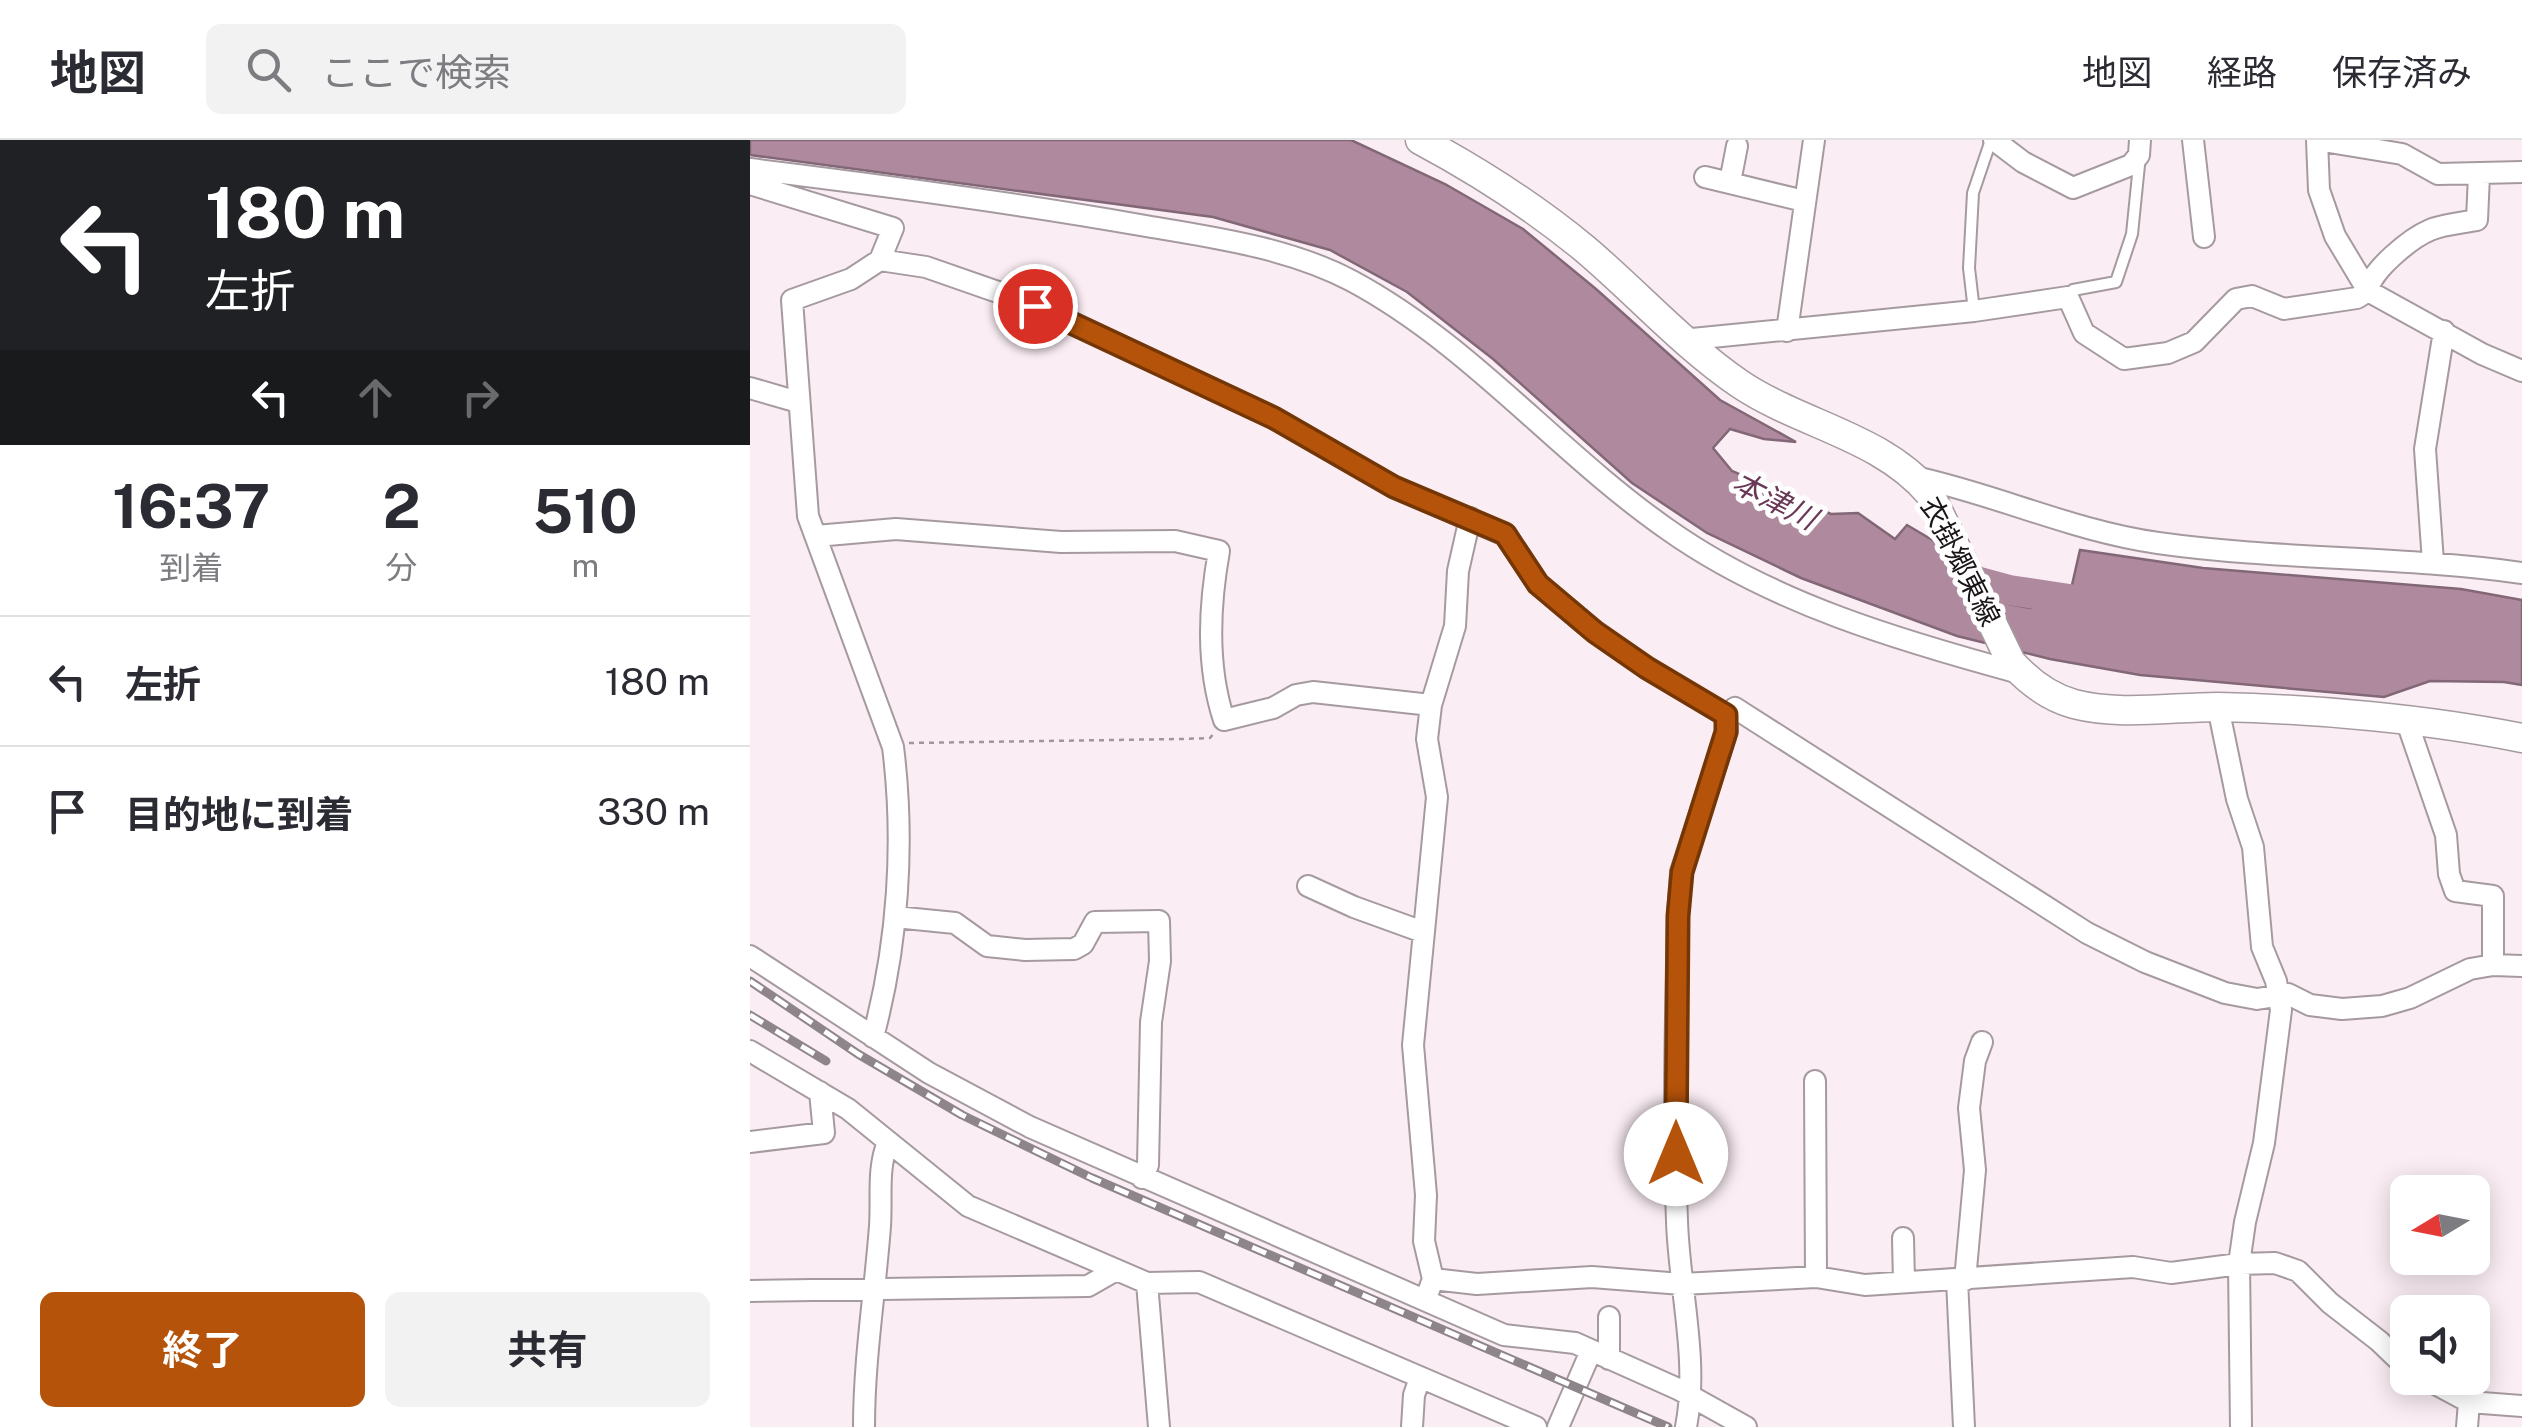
<!DOCTYPE html>
<html lang="ja">
<head>
<meta charset="utf-8">
<style>
  :root { --surface:#fff; --page:#f2f2f3; --text:#2b2b33; --muted:#7c7c81; --line:#e1e1e2; --accent:#b45309 }
  body { margin:0; font-family:"Public Sans","Noto Sans JP",sans-serif; background:var(--page); color:var(--text); height:100vh; display:flex; flex-direction:column; font-size:38px; white-space:nowrap }
  * { box-sizing:border-box; margin:0 }
  p { font-size:32px; color:var(--muted) }
  .icon { flex:none; width:55px; height:55px; fill:none; stroke:currentColor; stroke-width:2; stroke-linecap:round; stroke-linejoin:round }
  .map { position:relative; flex:1; overflow:hidden }
  .sheet { display:flex; flex-direction:column; background:var(--surface); width:750px }
  .sheet>* { flex:none }
  .hud { background:#202124; color:#fff; overflow:hidden }
  .needle { width:65px; rotate:260deg }
  .tools { position:absolute; left:1640px; top:1035px; display:grid; gap:20px }
  .tools a { display:grid; place-items:center; width:100px; height:100px; border-radius:15px; background:var(--surface); box-shadow:0 5px 25px #0003; font-size:50px }
  .pin { position:absolute; display:grid; place-items:center; width:85px; height:85px; color:#fff; margin:-42px; border:5px solid #fff; border-radius:50%; box-shadow:0 2px 10px #0007 }
  .me { position:absolute; width:110px; margin:-55px; rotate:0deg; stroke-linejoin:round; filter:drop-shadow(0 0 8px #0008) }
  .turn { display:flex; align-items:center; gap:35px; height:210px; padding:0 40px; font-size:45px }
  .turn .icon { width:130px; height:130px; stroke-width:2.5 }
  .turn b { display:block; font-size:70px; line-height:85px }
  .lanes { display:flex; align-items:center; height:95px; padding:0 40px; background:#0003; justify-content:center; gap:50px; direction:ltr }
  .lanes .off { opacity:.35 }
  .eta { display:flex; justify-content:space-evenly; align-items:center; height:170px; text-align:center }
  .eta b { font-size:60px; font-weight:700; line-height:70px }
  .action { display:flex; gap:20px; margin-top:auto; padding:20px 40px }
  .action a { flex:1; height:115px; border-radius:15px; background:var(--accent); color:#fff; font-size:40px; font-weight:700; line-height:115px; text-align:center }
  .action a+a { background:var(--page); color:var(--text) }
  ul { padding:0; list-style:none }
  li { display:flex; align-items:center; gap:30px; height:130px; padding:0 40px; border-top:2px solid var(--line) }
  li div { flex:1 }
  li b { display:block; font-size:38px }
  li em { font-style:normal }
  header { display:flex; align-items:center; gap:60px; box-sizing:border-box; height:140px; padding:0 50px; background:var(--surface); border-bottom:2px solid var(--line) }
  header strong { font-size:48px }
  nav { display:flex; gap:55px; margin-inline-start:auto; font-size:35px }
  .search { width:700px; height:90px; background:var(--page); display:flex; align-items:center; gap:25px; box-sizing:border-box; padding:0 35px; border-radius:15px; color:var(--muted); font-size:38px }
  main { display:flex; flex:1; min-height:0 }
  .map>svg:first-child { display:block }
  .water { fill:#af8a9f; stroke:#826776; stroke-width:2.5 }
  .lines { fill:none; stroke-linecap:round; stroke-linejoin:round }
  .river { stroke:#af8a9f; stroke-width:30 }
  .lane-casing { stroke:#a69aa1; stroke-width:14 }
  .street-casing { stroke:#a69aa1; stroke-width:24 }
  .secondary-casing { stroke:#a69aa1; stroke-width:31 }
  .path { stroke:#a0969b; stroke-width:2.5; stroke-dasharray:5 5; stroke-linecap:butt }
  .lane { stroke:#fff; stroke-width:10 }
  .street { stroke:#fff; stroke-width:20 }
  .secondary { stroke:#fff; stroke-width:28 }
  .rail-casing { stroke:#8e858a; stroke-width:9 }
  .rail { stroke:#fefefe; stroke-width:5; stroke-dasharray:15; stroke-linecap:butt }
  .route-casing { stroke:#753606; stroke-width:25 }
  .route { stroke:#b45309; stroke-width:18 }
  .labels { text-anchor:middle; dominant-baseline:central; stroke-width:10; stroke-linejoin:round; paint-order:stroke }
  .street-label { font-size:28px; fill:#1a1518; stroke:#fefefe }
  .water-label { font-size:30px; font-style:italic; fill:#6a3756; stroke:#fefefe }
</style>
</head>
<body>
<header>
<strong>地図</strong>
<div class="search"><svg class="icon" aria-label="search" viewBox="0 0 24 24"><circle cx="10" cy="10" r="6"/><path d="M15 15l6 6"/></svg>ここで検索</div>
<nav><a>地図</a><a>経路</a><a>保存済み</a></nav>
</header>
<main>
<section class="sheet">
<div class="hud">
<div class="turn"><svg class="icon" aria-label="left" viewBox="0 0 24 24"><path d="M17 20v-9H6M10 6l-5 5 5 5"/></svg><div><b>180 m</b>左折</div></div>
<div class="lanes"><svg class="icon" aria-label="left" viewBox="0 0 24 24"><path d="M17 20v-9H6M10 6l-5 5 5 5"/></svg><svg class="icon off" aria-label="ahead" viewBox="0 0 24 24"><path d="M12 20V5M6 11l6-6 6 6"/></svg><svg class="icon off" aria-label="right" viewBox="0 0 24 24"><path d="M7 20v-9h11M14 6l5 5-5 5"/></svg></div>
</div>
<div class="eta">
<div><b>16:37</b><p>到着</p></div>
<div><b>2</b><p>分</p></div>
<div><b>510</b><p>m</p></div>
</div>
<ul>
<li><svg class="icon" aria-label="left" viewBox="0 0 24 24"><path d="M17 20v-9H6M10 6l-5 5 5 5"/></svg><div><b>左折</b></div><em>180 m</em></li>
<li><svg class="icon" aria-label="arrive" viewBox="0 0 24 24"><path d="M6 21V4h12l-3 4 3 4H6"/></svg><div><b>目的地に到着</b></div><em>330 m</em></li>
</ul>
<div class="action"><a>終了</a><a>共有</a></div>
</section>
<div class="map">
<svg width="1772" height="1287" viewBox="0 0 1772 1287">
  <rect width="100%" height="100%" fill="#faedf4"/>
  <path class="water" d="M0,0H601L695,44L773,89L846,149L970,260L1046,302L1014,299L980,289L963,308L982,331L1081,374L1108,373L1145,399L1157,385L1245,437L1253,463L1280,468L1312,463L1322,445L1330,410L1453,428L1711,449L1772,460V545L1754,542L1680,541L1634,557L1390,535L1300,519L1207,496L1051,438L957,393L882,343L743,219L657,152L580,110L463,77L0,15Z"/>
  <g class="lines">
    <path class="river" d="M1211,437L1259,450L1352,464"/>
    <defs>
      <path id="lane" d="M1318,156L1323,150L1366,142L1382,94L1389,25L1385,20
        M1224,171L1219,128L1223,53L1241,0"/>
      <path id="street" d="M1244,0L1273,22L1323,48L1381,25L1389,15L1390,0
        M1443,0L1454,97
        M1567,0L1569,50L1585,96L1618,151L1732,214L1772,231
        M1567,0L1652,14L1688,34L1772,32
        M0,29C130,45 261,62 390,85C460,97 538,107 602,141C721,205 807,312 917,389C1021,463 1151,501 1273,534
        M955,37L1054,61
        M980,42L987,6
        M0,44L143,88L130,120L101,139L42,160L58,376L143,607C155,703 148,804 123,897
        M130,120L176,127L285,165L524,278L644,347L755,395L788,444L845,492L897,528L976,575L977,591L931,732L928,775C926,877 923,980 927,1081C929,1148 949,1220 936,1287
        M1037,191L1064,0
        M932,200L1224,171L1318,157L1334,193L1374,219L1418,213L1444,202L1486,159L1502,156L1534,169L1607,158L1618,151C1620,131 1661,98 1680,90C1694,84 1712,83 1727,80L1729,35
        M0,248L48,262
        M1165,337C1248,355 1323,391 1408,403C1528,420 1651,416 1772,433
        M66,396L146,389L311,402L425,401L469,411C459,467 456,525 474,580L523,568L546,555L563,552L681,565
        M1683,422L1675,309L1694,191
        M1468,567L1487,659L1503,707L1512,807L1526,841L1531,870L1514,1003L1495,1082L1489,1124L1491,1287
        M976,575L985,568L1337,793L1395,822L1475,853L1507,859L1538,854L1560,865L1592,869L1632,866L1660,858L1720,829L1743,825L1772,826
        M1657,582L1696,695L1699,734L1705,751L1743,756V825
        M558,746L604,767L673,792
        M145,777L205,783L237,806L275,810L324,809L333,804L345,782L409,781L410,821L401,882L398,1025L392,1038
        M0,816L179,933L280,987L754,1195L825,1203L928,1249L996,1287
        M0,911L98,969L218,1066L397,1143L449,1142L786,1287
        M1065,941L1066,1137
        M0,1002L74,993L70,952
        M1153,1098L1154,1142
        M683,1139L727,1144L842,1137L932,1144L1066,1137L1115,1145L1383,1127L1421,1133L1489,1124L1525,1123L1548,1131L1580,1163L1629,1201L1658,1229
        M1207,1140L1214,1287
        M1215,1140L1225,1030L1219,968L1225,921L1232,902
        M397,1143L409,1287
        M679,1150L683,1139L674,1101L676,1055L663,905L687,657L677,599L681,565L705,486L708,431L720,378
        M0,1151L338,1146L366,1130
        M859,1177V1219
        M1674,1238L1719,1262L1772,1266
        M114,1287C114,1219 125,1153 130,1086C132,1057 127,1029 138,1002
        M662,1287L664,1255L670,1238
        M808,1287L841,1211
        M1717,1287L1719,1262"/>
      <path id="secondary" d="M670,0C728,31 784,67 835,109C888,154 933,205 990,244C1051,285 1131,296 1180,354L1261,522C1278,541 1299,557 1324,564C1370,576 1421,567 1468,567C1565,569 1677,579 1772,598"/>
    </defs>
    <use href="#lane" class="lane-casing"/>
    <use href="#street" class="street-casing"/>
    <use href="#secondary" class="secondary-casing"/>
    <path class="path" d="M159,603L431,599L460,598L464,593"/>
    <use href="#lane" class="lane"/>
    <use href="#street" class="street"/>
    <use href="#secondary" class="secondary"/>
    <defs>
      <path id="rail" d="M0,841L108,914L212,975L342,1038L918,1287
        M0,875L76,921"/>
    </defs>
    <use href="#rail" class="rail-casing"/>
    <use href="#rail" class="rail"/>
  </g>
  <g class="lines">
    <defs>
      <path id="route" d="M285,166L524,278L644,347L755,394L788,444L845,492L897,528L976,575V592L932,732L928,776L926,1014"/>
    </defs>
    <use href="#route" class="route-casing"/>
    <use href="#route" class="route"/>
  </g>
  <g class="labels">
    <g class="street-label">
      <text transform="translate(1211 421) rotate(63)">衣掛郷東線</text>
    </g>
    <g class="water-label">
      <text transform="translate(1025 360) rotate(27)">本津川</text>
    </g>
  </g>
</svg>
<div class="tools">
<a><svg class="needle" viewBox="-14 -14 28 28"><path d="M0-13l5 13h-10z" fill="#e53935"/><path d="M0 13l5-13h-10z" fill="#7c7c81"/></svg></a>
<a><svg class="icon" aria-label="sound" viewBox="0 0 24 24"><path d="M4 9h4l5-4v14l-5-4H4zM17 9q2 3 0 6"/></svg></a>
</div>
<div class="pin" style="left:285px;top:166px;background:#d93025"><svg class="icon" aria-label="arrive" viewBox="0 0 24 24"><path d="M6 21V4h12l-3 4 3 4H6"/></svg></div>
<svg class="me" style="left:926px;top:1014px" viewBox="-20 -20 40 40"><circle r="19" fill="#fff"/><path d="M0-13L10 11 0 6-10 11z" fill="#b45309"/></svg>
</div>
</main>
</body>
</html>
